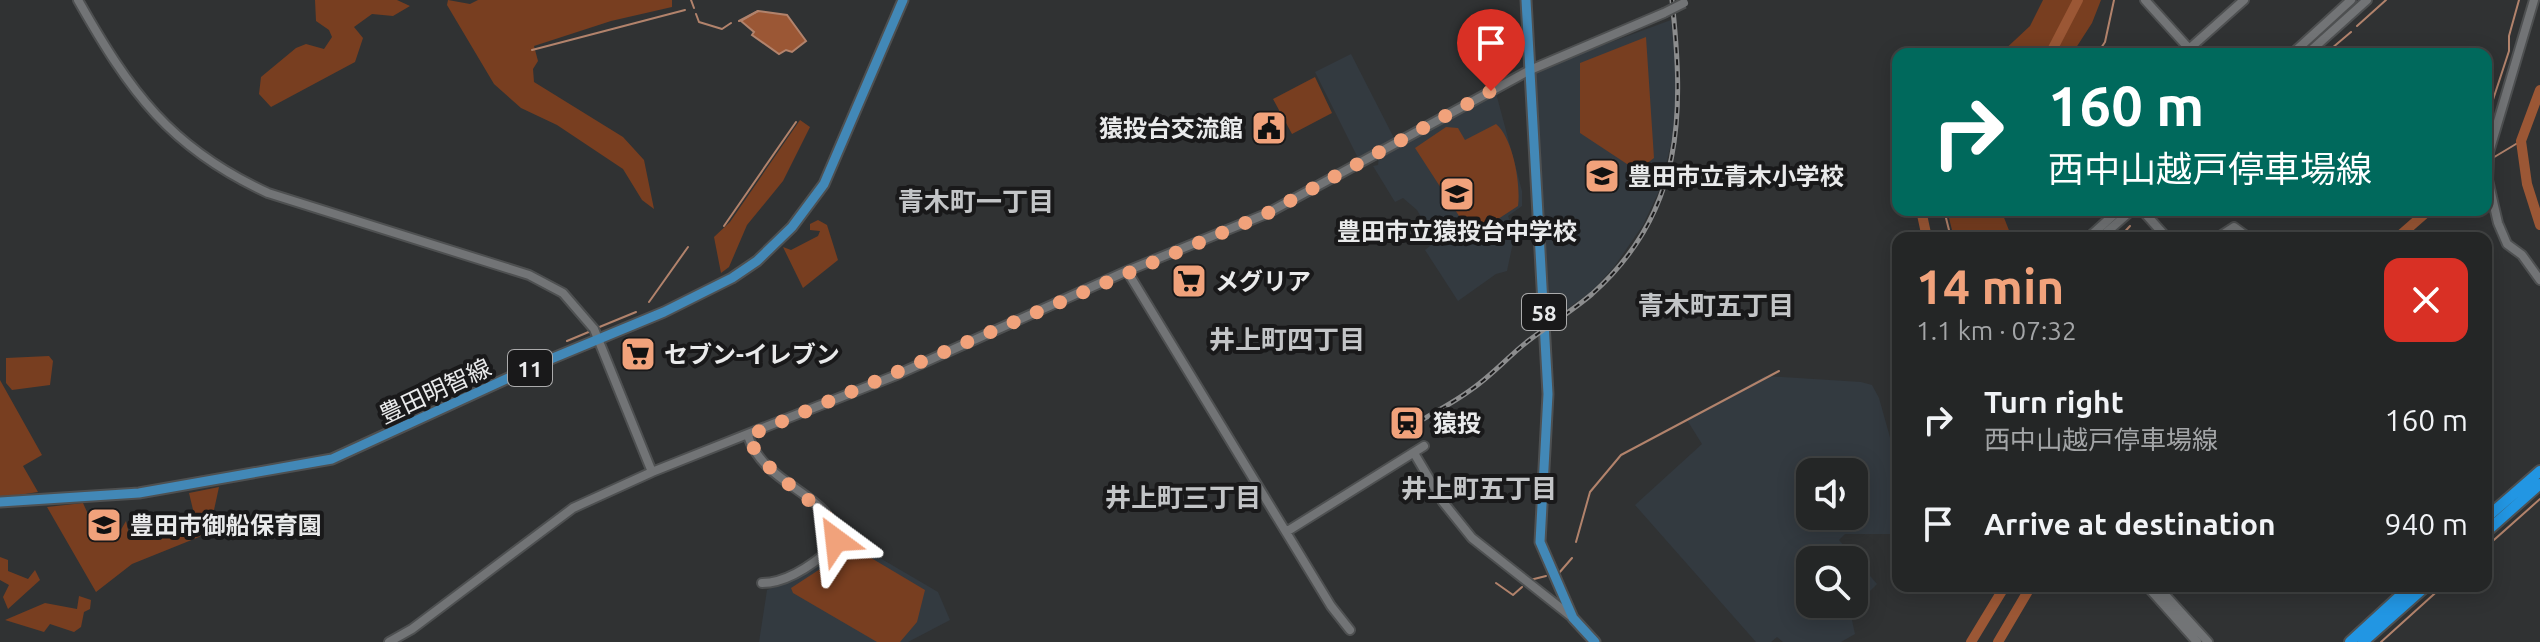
<!DOCTYPE html>
<html lang="en">
<head>
<meta charset="utf-8">
<style>
  :root { --surface:#242626; --page:#2c2e2e; --text:#f1f3f6; --muted:#a3a5a7; --line:#414343; --accent:#f1a27b }
  body { margin:0; font-family:Ubuntu,"Noto Sans JP",sans-serif; background:var(--page); color:var(--text); height:100vh; display:flex; flex-direction:column; font-size:30px; white-space:nowrap }
  * { box-sizing:border-box; margin:0 }
  p { font-size:26px; color:var(--muted) }
  .icon { flex:none; width:44px; height:44px; fill:none; stroke:currentColor; stroke-width:2; stroke-linecap:round; stroke-linejoin:round }
  .map { position:relative; flex:1; overflow:hidden }
  .drawer { position:absolute; left:1892px; top:232px; width:600px; height:360px; display:flex; flex-direction:column; background:var(--surface); border-radius:16px; box-shadow:0 4px 20px #0003,0 0 0 2px var(--line) }
  .drawer>* { flex:none }
  .banner { position:absolute; left:1892px; top:48px; width:600px; height:168px; border-radius:16px; box-shadow:0 4px 20px #0003,0 0 0 2px var(--line); background:#00695c; color:#fff; overflow:hidden }
  .fabs { position:absolute; left:1796px; top:458px; display:grid; gap:16px }
  .fabs a { display:grid; place-items:center; width:72px; height:72px; border-radius:16px; background:var(--surface); box-shadow:0 4px 20px #0003,0 0 0 2px var(--line); font-size:40px }
  .pin { position:absolute; display:grid; place-items:center; width:68px; height:68px; color:#fff; margin:-82px -34px; border-radius:50% 50% 50% 0; rotate:-45deg; box-shadow:0 0 8px #0007 }
  .pin .icon { rotate:45deg }
  .me { position:absolute; width:88px; margin:-44px; rotate:330deg; stroke-linejoin:round; filter:drop-shadow(0 0 6px #0008) }
  .turn { display:flex; align-items:center; gap:28px; height:168px; padding:0 24px; font-size:36px }
  .turn .icon { width:104px; height:104px; stroke-width:2.5 }
  .turn b { display:block; font-size:56px; line-height:68px }
  .round { display:grid; place-items:center; flex:none; width:84px; height:84px; border-radius:16px; background:var(--page) }
  .overview { display:flex; align-items:center; justify-content:space-between; height:136px; padding:0 24px }
  h1 { font-size:48px; font-weight:600; line-height:60px; color:var(--accent) }
  ul { padding:0; list-style:none }
  li { display:flex; align-items:center; gap:24px; height:104px; padding:0 24px }
  li div { flex:1 }
  li b { display:block; font-size:30px }
  li em { font-style:normal }
  .map>svg:first-child { display:block }
  .built { fill:#333a40; fill-rule:evenodd }
  .green { fill:#783e20 }
  .water { fill:#9b5735; stroke:#b2836c; stroke-width:2 }
  .lines { fill:none; stroke-linecap:round; stroke-linejoin:round }
  .stream { stroke:#b2836c; stroke-width:2 }
  .river { stroke:#9b5735; stroke-width:10 }
  .secondary-casing { stroke:#4e5051; stroke-width:12 }
  .primary-casing { stroke:#4e5051; stroke-width:13 }
  .highway-casing { stroke:#4e5051; stroke-width:14 }
  .secondary { stroke:#727476; stroke-width:8 }
  .primary { stroke:#4288b7; stroke-width:9 }
  .highway { stroke:#2296e3; stroke-width:10 }
  .rail-casing { stroke:#8c8d8e; stroke-width:5 }
  .rail { stroke:#19191a; stroke-width:2; stroke-dasharray:6; stroke-linecap:butt }
  .secondary-bridge-casing { stroke:#4e5051; stroke-width:12; stroke-linecap:butt }
  .secondary-bridge { stroke:#727476; stroke-width:8 }
  .route { stroke:#f1a27b; stroke-width:14; stroke-dasharray:0 25.2 }
  .labels { text-anchor:middle; dominant-baseline:central; stroke-width:8; stroke-linejoin:round; paint-order:stroke }
  .shield { fill:#19191a; stroke:#ababac; stroke-width:2 }
  .shield-label { font-size:22px; font-weight:bold; fill:#e9eaeb }
  .poi-label { font-size:24px; font-weight:bold; fill:#e9eaeb; stroke:#19191a; text-anchor:start }
  .street-label { font-size:24px; fill:#e9eaeb; stroke:#19191a }
  .neighbourhood-label { font-size:26px; font-weight:bold; fill:#c3c5c7; stroke:#19191a }
</style>
</head>
<body>
<div class="map">
<svg width="2540" height="642" viewBox="0 0 2540 642">
  <rect width="100%" height="100%" fill="#303233"/>
  <path class="built" d="M1671,20L1678,82L1677,119L1660,189L1643,225L1614,267L1592,291L1548,323L1534,74L1538,69Z
    M1351,54L1394,138L1358,158L1315,72Z
    M1496,93L1522,191V206L1508,216L1515,233L1507,271L1496,274L1458,301L1425,250L1435,242L1417,210L1403,198L1395,202L1373,166L1378,165L1379,156Z
    M1765,376L1861,382L1872,385L1879,398L1898,466V534H1845L1839,540L1877,584L1850,611L1855,634L1841,642H1783L1777,637L1771,642H1756L1635,505L1702,444L1687,420ZM1810,472H1854V516H1810ZM1810,560H1854V604H1810Z
    M844,537L938,592L950,620L908,642H759L767,590L789,581L830,557Z"/>
  <path class="green" d="M315,0H397L410,6L393,16L372,14L354,27L363,38L355,62L271,107L259,94L261,77L296,48L306,44L324,49L332,37L329,30L316,21Z
    M448,0L470,4L478,0H672V7L611,21L534,46L538,61L533,69L534,82L623,137L644,160L654,209L642,200L623,169L557,125L521,108L494,84L447,5Z
    M2043,0H2101L2092,23L2072,54H2000L2030,26Z
    M1646,37L1654,158L1642,167L1630,166L1580,133V63Z
    M1315,77L1332,113L1292,134L1273,99Z
    M800,120L810,127L783,181L747,225L729,267L721,273L714,237L730,222Z
    M1496,124C1513,138 1521,184 1518,206L1472,236L1415,148L1446,127L1458,128L1465,140Z
    M1947,210H2001L2012,238H1954Z
    M818,220L827,225L838,260L803,288L783,247L791,250L818,236L820,231L810,230V224Z
    M49,356L53,361L50,385L12,390L6,383V358Z
    M0,380L42,455L23,466L38,492L0,498Z
    M219,487L214,510L217,520L199,537L132,564L96,592L47,507L83,503L98,536L119,533L126,521L130,538L163,534L173,524L195,518L189,493Z
    M846,543L925,590L917,622L900,642H877L793,593L791,588L837,558Z
    M0,557L8,560V571L28,579L35,570L40,580L8,609L3,597L9,585L0,580Z
    M79,596L91,600L90,609L84,612L81,627L74,632L50,624L44,632L5,620L45,603L77,609Z"/>
  <path class="water" d="M758,11L787,15L806,41L792,52L786,50L779,54L752,35L754,32L741,21Z"/>
  <g class="lines">
    <path class="stream" d="M691,0L694,8
      M696,14L699,22L722,29L731,23
      M739,21L758,11
      M2357,26L2386,0
      M532,50L685,10
      M2097,54L2105,42L2114,0
      M2325,54L2351,32
      M2486,121L2509,51V36L2519,0
      M2491,159L2521,141
      M1944,210L1951,238
      M724,226L796,122
      M2119,238L2130,226
      M649,302L688,247
      M597,328L636,312
      M567,341L591,331
      M1576,542L1590,492L1621,455L1779,371
      M2486,547L2540,499
      M1559,573L1572,558
      M1530,580L1546,576
      M1496,583L1513,595L1522,587
      M2381,642L2443,586"/>
    <path class="river" d="M2050,54L2078,0
      M2540,90L2521,141L2527,184L2540,225
      M1921,210L1927,238
      M2397,238L2429,210
      M1971,642L2005,586
      M1998,642L2031,586"/>
    <defs>
      <path id="secondary" d="M78,0C130,92 170,148 268,193L529,275L563,293L594,329L652,472
        M2145,0L2194,54
        M2534,0L2489,152L2488,180L2498,223L2507,244L2522,255L2540,280
        M2189,49L2244,0
        M2292,54L2351,0
        M2307,54L2367,0
        M2142,210L2167,238
        M2088,238L2119,210
        M2100,238L2132,210
        M2217,238L2234,227L2249,238
        M1127,271L1331,606L1350,630
        M748,436C764,484 822,491 837,532L834,546C815,563 788,583 762,583
        M1414,453L1443,502L1472,538L1572,617
        M1286,532L1424,446
        M2147,586L2197,642
        M2157,586L2208,642
        M389,642L412,629L573,508L652,472L894,376L1127,271L1266,214L1530,70L1664,13"/>
      <path id="primary" d="M1526,0L1548,394L1540,542L1573,618L1595,642
        M0,502L139,493L332,459L541,363L664,312L732,278L757,261L792,227L824,184L903,0"/>
      <path id="highway" d="M2486,518L2540,471
        M2486,532L2540,484
        M2350,642L2411,586
        M2363,642L2426,586"/>
    </defs>
    <use href="#secondary" class="secondary-casing"/>
    <use href="#primary" class="primary-casing"/>
    <use href="#highway" class="highway-casing"/>
    <use href="#secondary" class="secondary"/>
    <use href="#primary" class="primary"/>
    <use href="#highway" class="highway"/>
    <defs>
      <path id="rail" d="M1420,421C1437,411 1456,401 1472,389C1492,375 1509,356 1528,341C1549,325 1572,311 1592,294C1685,211 1684,113 1672,0"/>
    </defs>
    <use href="#rail" class="rail-casing"/>
    <use href="#rail" class="rail"/>
    <defs>
      <path id="secondary-bridge" d="M1664,13L1684,3"/>
    </defs>
    <use href="#secondary-bridge" class="secondary-bridge-casing"/>
    <use href="#secondary-bridge" class="secondary-bridge"/>
  </g>
  <g class="lines">
    <path class="route" d="M836,540C838,506 764,481 748,436L1266,214L1491,91"/>
  </g>
  <defs>
    <symbol id="civic-square" viewBox="-11 -11 22 22"><rect x="-9" y="-9" width="18" height="18" rx="4" fill="#f1a27b" stroke="#19191a"/><path d="M-.6-6.5H3V-4.5H.6V-3L4-1V1h2V6H-6V1h2V-1L-.6-3ZM-1.2 2.5V6h2.4V2.5Z" fill="#111"/></symbol>
    <symbol id="school-square" viewBox="-11 -11 22 22"><rect x="-9" y="-9" width="18" height="18" rx="4" fill="#f1a27b" stroke="#19191a"/><path d="M0-5L7-2L0 1L-7-2ZM-4 1L0 2.5L4 1V4Q0 6-4 4Z" fill="#111"/></symbol>
    <symbol id="supermarket-square" viewBox="-11 -11 22 22"><rect x="-9" y="-9" width="18" height="18" rx="4" fill="#f1a27b" stroke="#19191a"/><path d="M-6-5.5h2.5l.6 2H6L4.5 2H-2.5L-4.4-4H-6ZM-1.5 3.2a1.3 1.3 0 1 0 .1 0ZM3 3.2a1.3 1.3 0 1 0 .1 0Z" fill="#111"/></symbol>
    <symbol id="station-square" viewBox="-11 -11 22 22"><rect x="-9" y="-9" width="18" height="18" rx="4" fill="#f1a27b" stroke="#19191a"/><path d="M-3-6H3Q5-6 5-4V2Q5 4 3 4L4.5 6H3L1.5 4h-3L-3 6H-4.5L-3 4Q-5 4-5 2V-4Q-5-6-3-6ZM-3.5-4v3h7v-3ZM-3.5 1v1.5H-2V1ZM2 1v1.5H3.5V1Z" fill="#111"/></symbol>
  </defs>
  <g fill-rule="evenodd">
    <use href="#civic-square" x="1249" y="108" width="40" height="40"/>
    <use href="#school-square" x="1582" y="156" width="40" height="40"/>
    <use href="#school-square" x="1437" y="174" width="40" height="40"/>
    <use href="#supermarket-square" x="1169" y="261" width="40" height="40"/>
    <use href="#supermarket-square" x="618" y="334" width="40" height="40"/>
    <use href="#station-square" x="1387" y="403" width="40" height="40"/>
    <use href="#school-square" x="84" y="505" width="40" height="40"/>
  </g>
  <g class="labels">
    <g class="shield">
      <rect x="1522" y="294" width="44" height="36" rx="6"/>
      <rect x="508" y="350" width="44" height="36" rx="6"/>
    </g>
    <g class="shield-label">
      <text x="1544" y="312">58</text>
      <text x="530" y="368">11</text>
    </g>
    <g class="poi-label">
      <text x="1243" y="128" text-anchor="end">猿投台交流館</text>
      <text x="1628" y="176">豊田市立青木小学校</text>
      <text x="1457" y="231" text-anchor="middle">豊田市立猿投台中学校</text>
      <text x="1215" y="281">メグリア</text>
      <text x="664" y="354">セブン-イレブン</text>
      <text x="1433" y="423">猿投</text>
      <text x="130" y="525">豊田市御船保育園</text>
    </g>
    <g class="street-label">
      <text transform="translate(435 391) rotate(-25)">豊田明智線</text>
    </g>
    <g class="neighbourhood-label">
      <text x="976" y="201">青木町一丁目</text>
      <text x="1716" y="305">青木町五丁目</text>
      <text x="1287" y="339">井上町四丁目</text>
      <text x="1479" y="488">井上町五丁目</text>
      <text x="1183" y="497">井上町三丁目</text>
    </g>
  </g>
</svg>
<div class="fabs">
<a><svg class="icon" aria-label="sound" viewBox="0 0 24 24"><path d="M4 9h4l5-4v14l-5-4H4zM17 9q2 3 0 6"/></svg></a>
<a><svg class="icon" aria-label="search" viewBox="0 0 24 24"><circle cx="10" cy="10" r="6"/><path d="M15 15l6 6"/></svg></a>
</div>
<div class="pin" style="left:1491px;top:91px;background:#d93025"><svg class="icon" aria-label="arrive" viewBox="0 0 24 24"><path d="M6 21V4h12l-3 4 3 4H6"/></svg></div>
<svg class="me" style="left:836px;top:540px" viewBox="-20 -20 40 40"><path d="M0-17L14 15 0 8-14 15z" fill="#f1a27b" stroke="#fff" stroke-width="4"/></svg>
<div class="banner">
<div class="turn"><svg class="icon" aria-label="right" viewBox="0 0 24 24"><path d="M7 20v-9h11M14 6l5 5-5 5"/></svg><div><b>160 m</b>西中山越戸停車場線</div></div>
</div>
<section class="drawer">
<div class="overview"><div><h1>14 min</h1><p>1.1 km · 07:32</p></div><a class="round" style="background:#d93025;color:#fff"><svg class="icon" aria-label="close" viewBox="0 0 24 24"><path d="M6 6l12 12M18 6L6 18"/></svg></a></div>
<ul>
<li><svg class="icon" aria-label="right" viewBox="0 0 24 24"><path d="M7 20v-9h11M14 6l5 5-5 5"/></svg><div><b>Turn right</b><p>西中山越戸停車場線</p></div><em>160 m</em></li>
<li><svg class="icon" aria-label="arrive" viewBox="0 0 24 24"><path d="M6 21V4h12l-3 4 3 4H6"/></svg><div><b>Arrive at destination</b></div><em>940 m</em></li>
</ul>
</section>
</div>
</body>
</html>
